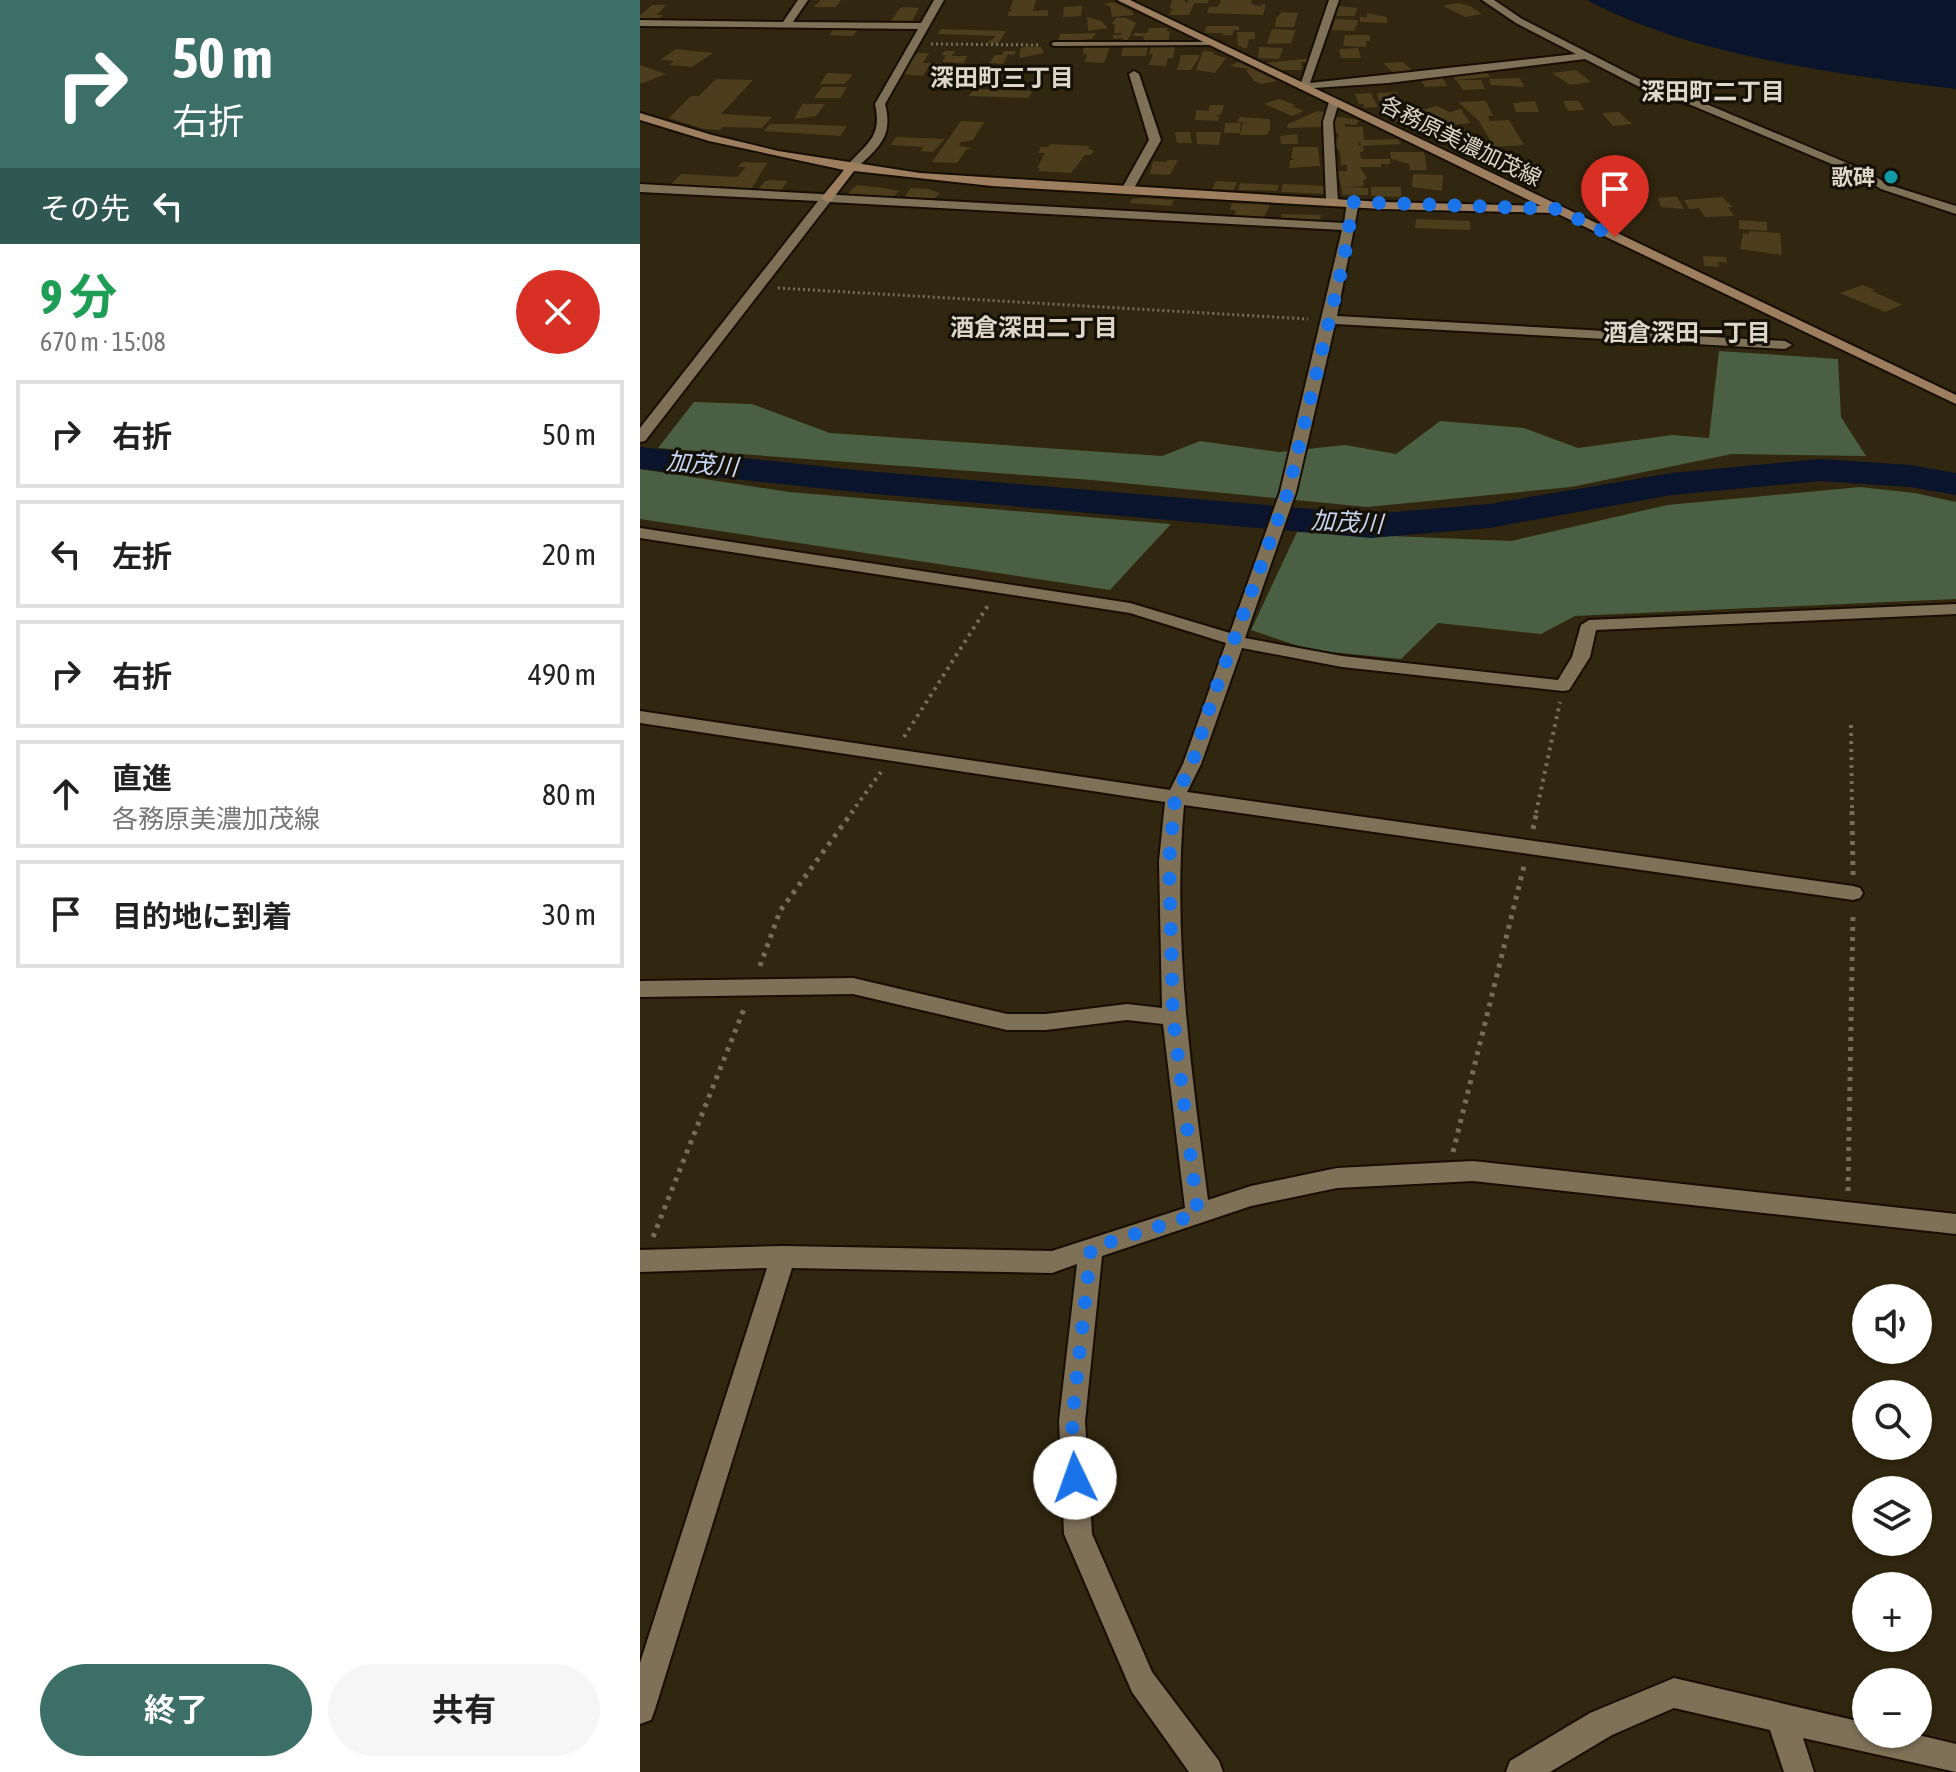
<!DOCTYPE html>
<html lang="ja">
<head>
<meta charset="utf-8">
<style>
  :root { --surface:#fff; --page:#f6f6f6; --text:#222; --muted:#767676; --line:#e0e0e0; --accent:#3c6f67 }
  body { margin:0; font-family:"Asap Condensed","Noto Sans JP",sans-serif; background:var(--page); color:var(--text); height:100vh; display:flex; flex-direction:column; font-size:30px; white-space:nowrap }
  * { box-sizing:border-box; margin:0 }
  p { font-size:26px; color:var(--muted) }
  .icon { flex:none; width:44px; height:44px; fill:none; stroke:currentColor; stroke-width:2; stroke-linecap:round; stroke-linejoin:round }
  .map { position:relative; flex:1; overflow:hidden }
  .drawer { display:flex; flex-direction:column; background:var(--surface); width:640px }
  .drawer>* { flex:none }
  .banner { background:#3c6f67; color:#fff; overflow:hidden }
  .fabs { position:absolute; left:1212px; top:1284px; display:grid; gap:16px }
  .fabs a { display:grid; place-items:center; width:80px; height:80px; border-radius:50%; background:var(--surface); box-shadow:0 2px 6px #0004; font-size:40px }
  .pin { position:absolute; display:grid; place-items:center; width:68px; height:68px; color:#fff; margin:-82px -34px; border-radius:50% 50% 50% 0; rotate:-45deg; box-shadow:0 0 8px #0007 }
  .pin .icon { rotate:45deg }
  .me { position:absolute; width:88px; margin:-44px; rotate:357deg; stroke-linejoin:round; filter:drop-shadow(0 0 6px #0008) }
  .turn { display:flex; align-items:center; gap:28px; height:168px; padding:0 40px; font-size:36px }
  .turn .icon { width:104px; height:104px; stroke-width:2.5 }
  .turn b { display:block; font-size:56px; line-height:68px }
  .then { display:flex; align-items:center; height:76px; padding:0 40px; background:#0003; gap:16px; font-size:30px }
  .round { display:grid; place-items:center; flex:none; width:84px; height:84px; border-radius:42px; background:var(--page) }
  .overview { display:flex; align-items:center; justify-content:space-between; height:136px; padding:0 40px }
  h1 { font-size:48px; font-weight:700; line-height:60px; color:#1e9e55 }
  .primary-button { display:flex; gap:16px; margin-top:auto; padding:16px 40px }
  .primary-button a { flex:1; height:92px; border-radius:48px; background:var(--accent); color:#fff; font-size:32px; font-weight:700; line-height:92px; text-align:center }
  .primary-button a+a { background:var(--page); color:var(--text) }
  ul { padding:0; list-style:none }
  li { display:flex; align-items:center; gap:24px; height:108px; margin:0 16px 12px; padding:0 24px; border:4px solid var(--line); border-radius:0px }
  li div { flex:1 }
  li b { display:block; font-size:30px }
  li em { font-style:normal }
  main { display:flex; flex:1; min-height:0 }
  .map>svg:first-child { display:block }
  .forest { fill:#4a5f43 }
  .water { fill:#0a142d }
  .lines { fill:none; stroke-linecap:round; stroke-linejoin:round }
  .river { fill:#0a142d; fill-rule:evenodd }
  .building { fill:#4c3d1d }
  .lane-casing { stroke:#180e00; stroke-width:4 }
  .street-casing { stroke:#180e00; stroke-width:4 }
  .secondary-casing { stroke:#180e00; stroke-width:4 }
  .path-far2 { stroke:#766d59; stroke-width:3; stroke-dasharray:2 3; stroke-linecap:butt }
  .path-far1 { stroke:#766d59; stroke-width:4; stroke-dasharray:3 5; stroke-linecap:butt }
  .path { stroke:#766d59; stroke-width:5; stroke-dasharray:4 6; stroke-linecap:butt }
  .lane { fill:#7e7158; fill-rule:evenodd }
  .street { fill:#7e7158; fill-rule:evenodd }
  .secondary { fill:#9d7f60; fill-rule:evenodd }
  .route { stroke:#1a73e8; stroke-width:14; stroke-dasharray:0 25.2 }
  .culture-dot { fill:#0f9aa8; stroke:#141006; stroke-width:3 }
  .labels { text-anchor:middle; dominant-baseline:central; stroke-width:6; stroke-linejoin:round; paint-order:stroke }
  .far-street-label { font-size:22px; fill:#ded7c9; stroke:#141006 }
  .far-poi-label { font-size:22px; font-weight:bold; fill:#ded7c9; stroke:#141006; text-anchor:end }
  .far-neighbourhood-label { font-size:24px; font-weight:bold; fill:#ded7c9; stroke:#141006 }
  .far-water-label { font-size:24px; font-style:italic; fill:#c6d7f8; stroke:#141006 }
</style>
</head>
<body>
<main>
<section class="drawer">
<div class="banner">
<div class="turn"><svg class="icon" aria-label="right" viewBox="0 0 24 24"><path d="M7 20v-9h11M14 6l5 5-5 5"/></svg><div><b>50 m</b>右折</div></div>
<div class="then">その先<svg class="icon" aria-label="left" viewBox="0 0 24 24"><path d="M17 20v-9H6M10 6l-5 5 5 5"/></svg></div>
</div>
<div class="overview"><div><h1>9 分</h1><p>670 m · 15:08</p></div><a class="round" style="background:#d93025;color:#fff"><svg class="icon" aria-label="close" viewBox="0 0 24 24"><path d="M6 6l12 12M18 6L6 18"/></svg></a></div>
<ul>
<li><svg class="icon" aria-label="right" viewBox="0 0 24 24"><path d="M7 20v-9h11M14 6l5 5-5 5"/></svg><div><b>右折</b></div><em>50 m</em></li>
<li><svg class="icon" aria-label="left" viewBox="0 0 24 24"><path d="M17 20v-9H6M10 6l-5 5 5 5"/></svg><div><b>左折</b></div><em>20 m</em></li>
<li><svg class="icon" aria-label="right" viewBox="0 0 24 24"><path d="M7 20v-9h11M14 6l5 5-5 5"/></svg><div><b>右折</b></div><em>490 m</em></li>
<li><svg class="icon" aria-label="ahead" viewBox="0 0 24 24"><path d="M12 20V5M6 11l6-6 6 6"/></svg><div><b>直進</b><p>各務原美濃加茂線</p></div><em>80 m</em></li>
<li><svg class="icon" aria-label="arrive" viewBox="0 0 24 24"><path d="M6 21V4h12l-3 4 3 4H6"/></svg><div><b>目的地に到着</b></div><em>30 m</em></li>
</ul>
<div class="primary-button"><a>終了</a><a>共有</a></div>
</section>
<div class="map">
<svg width="1316" height="1772" viewBox="0 0 1316 1772">
  <rect width="100%" height="100%" fill="#31260f"/>
  <path class="forest" d="M1079,351L1198,359L1201,417L1226,456L1092,454L931,487L727,507L452,480L18,448L54,402L112,404L190,433L522,456L560,441L639,452L705,445L756,454L800,421L884,428L938,448L1032,435L1069,438Z
    M0,469L149,492L531,524L470,590L0,519Z
    M1220,487L1275,493L1316,502V599L935,616L901,634L798,623L761,659L670,650L611,630L657,532L871,541L1027,505Z"/>
  <path class="water" d="M947,0H1316V89C1199,74 1051,56 947,0Z"/>
  <g class="lines">
    <path class="river" d="M0,447L225,471L731,514L849,504L1032,473L1181,459L1270,465L1316,473V495L1270,487L1181,481L1032,495L849,528L731,538L225,493L0,469Z"/>
  </g>
  <path class="building" d="M181,0H201L196,7H173Z
    M373,0H396L393,11L408,10V16H368L369,11H373L370,9Z
    M532,0H544L547,4L548,0H569L568,3H554L549,15H529L531,10H535L530,8Z
    M581,0H612L611,4L619,6L626,3L623,15L567,13L569,7H578Z
    M473,2L492,11L494,15L472,17L470,6L464,4Z
    M818,3L830,6L842,14L825,17L803,6Z
    M12,5H26L17,15H23L17,21L0,20V15Z
    M442,6L441,16L423,17L424,7Z
    M699,6L717,8L715,16H696Z
    M260,8L264,7L279,8L271,23L250,22Z
    M642,12L658,13L654,27H635L636,18Z
    M727,13L747,17V23L720,22V17H727Z
    M447,17L461,21L468,28L448,31Z
    M476,18H486L496,23L486,44H482L483,38L473,39V35H481V33H474L475,24H471Z
    M695,19L717,20L718,22L714,31L692,30Z
    M196,26L217,27L214,31H217L213,36L189,35Z
    M566,26H599V30H593V35H583V33H565Z
    M509,28H527V31H530L528,44H505L503,36H493L494,33H507Z
    M301,29L366,31L358,44L347,43L356,36L298,34Z
    M632,29L656,30L651,43L627,44Z
    M597,32H615V39H609L607,48H602V46H598Z
    M456,33L452,39L418,42L420,34Z
    M705,35H730V41H726V47L703,46Z
    M383,47H401L404,53L380,58V49Z
    M444,47H470L464,63L445,62L447,54H443Z
    M483,47H508L506,56H481Z
    M511,47H535L533,58H528L526,66L509,65L513,54H509Z
    M619,47L641,48L643,49L639,59L618,58Z
    M718,48L721,58H701L699,49Z
    M36,49L73,53L52,67L29,65L34,61L20,60Z
    M304,51H315L312,56H327L324,63L302,62L306,55H301Z
    M364,51H376L374,55L368,54L363,64L350,63L355,55H362Z
    M563,51L574,52L573,54L586,58L575,73L556,70Z
    M277,53H289L283,63H302L300,67L289,66L283,76L263,74Z
    M541,55H559L560,56L551,70H537Z
    M672,58L673,62H661L662,70H642L626,63Z
    M598,62L611,68L637,81L622,84L614,81L606,70L610,69L590,66Z
    M763,62L775,73L756,75L743,63Z
    M0,65L26,74L0,84Z
    M936,70L951,82L930,85L912,73Z
    M846,71L850,77L815,80L812,75Z
    M187,73L211,74L212,76L204,84H180Z
    M802,76L807,86L785,87L781,80Z
    M880,78L884,87L851,85L849,79Z
    M76,79L113,80L81,114L132,117L122,128L83,127L80,130L64,129L29,118L51,96H59Z
    M816,80H841L845,89L823,90Z
    M182,87H207L200,98H174Z
    M334,89L393,91L388,98L329,96Z
    M757,92L761,107H740L737,93Z
    M731,93L738,107L724,108L723,104H719L715,94Z
    M639,99L656,105L652,106L664,111L652,116L624,104Z
    M846,101L853,116H848L850,121L869,120L884,145L854,147L839,121L818,102Z
    M895,101L899,112H876L873,103Z
    M923,101H939L944,110L928,111Z
    M163,103L166,104H185L176,116L154,119Z
    M570,105H584L581,114L575,116L580,117L578,121L555,120L556,110L568,111Z
    M797,106L810,112L820,109L824,111L822,112L831,123L811,125L798,119L769,128L742,115L751,112L759,116Z
    M677,111L685,112L682,127L647,128L648,124Z
    M979,112L987,120L993,124L973,126L962,113Z
    M693,116L719,120L716,125L705,124V127H723L724,140L758,139L761,144L721,146L718,140L719,146H723L724,151L720,152L721,159H750V164H741V167H720L727,178L723,181L724,186L708,187L728,188V195H703L698,171H707V165H701L700,152L695,145L699,133H691Z
    M600,117L630,119V130L627,135H600L603,123H612L597,122Z
    M321,121L344,122L333,140L321,142L319,146L332,148L326,150L317,163L292,162Z
    M585,123H601L600,133H584Z
    M130,124H150L207,126L200,136L124,131Z
    M535,132H550L552,143H537Z
    M556,132H581L579,145L557,144Z
    M657,134L658,144H641L640,136Z
    M256,137L305,139L293,152L280,151L283,147L250,145Z
    M410,144L450,146L448,149L454,150L451,155H445L431,173L398,171L400,168H397L405,153H398L401,147H408Z
    M653,147H678L680,166L649,168L650,160H654L651,158Z
    M750,152H784L787,170H770L769,164L751,159Z
    M527,160H538L530,175L510,174L513,161L527,162Z
    M102,162L127,163L110,191L29,186L41,174L97,177L106,167H98Z
    M773,174L803,175L802,191L772,187Z
    M125,181L130,180L148,181L139,193L116,192Z
    M576,181L597,182L594,190L572,189Z
    M600,183L621,184L639,185L637,191L598,190Z
    M643,184L686,186L685,194L641,192Z
    M217,185L244,188L259,191L251,199L207,194Z
    M731,187H761V197L731,196Z
    M271,188L288,189L300,193L291,201L268,199L265,195Z
    M1028,197H1037L1044,209L1021,207L1018,198Z
    M1082,197L1093,207H1088L1094,216L1065,217L1059,208L1049,209L1044,200Z
    M503,198L534,200L531,206L490,203L492,199Z
    M592,203L630,205L623,219L593,218L596,210H590Z
    M642,214L681,215L679,223L650,222L651,218H641Z
    M776,219L830,221V230L775,228Z
    M1099,220L1127,222V231L1099,229Z
    M1109,231L1140,233L1142,255L1100,249L1103,233L1109,234Z
    M1063,256L1086,257L1087,263L1078,262L1079,267L1064,266Z
    M1223,285L1235,290L1232,291L1262,305L1245,312L1200,293Z"/>
  <g class="lines">
    <defs>
      <path id="lane" d="M569,42L571,45L414,46L411,44L414,42Z"/>
      <path id="street" d="M158,0H168L153,22L281,23L294,0H304L245,104C254,138 237,148 215,170L205,168C225,144 243,139 235,104L278,29L0,26V20L143,22Z
        M689,0H699L670,83L936,54L876,23L842,0H854L882,19L1021,90L1059,101L1226,171L1249,185L1316,206V214L1241,189L1218,175L1051,105L1013,94L945,59L748,83L659,89Z
        M494,71L499,74L521,140L493,190L487,194L481,190L509,140L489,74Z
        M694,99L699,102L693,122L698,201L692,205L686,201L683,122L689,102Z
        M0,184L704,223L707,202L713,198L719,202L697,316L1145,341L1152,345L1145,349L695,324L656,492L605,638L702,656L918,680L932,657L941,625L949,620L1316,604V614L956,630L950,657L929,690L923,691L702,667L602,648L561,764L547,792L1213,886L1220,888L1223,893L1220,898L1213,900L544,805C532,938 551,1068 568,1200L611,1186L697,1168L833,1161L1316,1214V1234L833,1181L697,1188L611,1206L462,1256L445,1421L452,1534L512,1672L579,1761L583,1772H549L492,1692L424,1534L419,1421L437,1264L412,1273L152,1268L15,1709L11,1720L0,1724V1663L127,1268L0,1272V1250L143,1246L412,1251L545,1208L523,1024L487,1020L406,1030H367L213,994L0,997V981L213,978L367,1014H406L487,1004L522,1008L519,861L525,802L0,723V711L530,790L543,764L586,643L490,613L0,538V528L490,603L590,633L640,492L702,230L190,202L5,441L0,442V428L178,201L0,192Z
        M1034,1678L1226,1723V1734H1274L1316,1744V1772L1163,1738L1174,1772H1144L1130,1730L1034,1708L972,1735L910,1772H866L870,1761L950,1713Z"/>
      <path id="secondary" d="M477,0H490L1316,395V404L916,213L742,209L352,186L214,171L191,201L187,202L181,198L204,170L69,141L0,120V113L72,135L138,151L280,173L742,202L901,206Z"/>
    </defs>
    <use href="#lane" class="lane-casing"/>
    <use href="#street" class="street-casing"/>
    <use href="#secondary" class="secondary-casing"/>
    <path class="path-far2" d="M291,44L401,45
      M138,288L668,319"/>
    <path class="path-far1" d="M1211,725L1212,813
      M264,737L349,604
      M211,813L241,772
      M896,813L920,702"/>
    <path class="path" d="M1212,811L1213,875
      M893,829L897,811
      M120,966L140,911L213,811
      M813,1152L884,866
      M1208,1191L1213,913
      M13,1237L104,1009"/>
    <use href="#lane" class="lane"/>
    <use href="#street" class="street"/>
    <use href="#secondary" class="secondary"/>
  </g>
  <g class="lines">
    <path class="route" d="M435,1478L432,1421L451,1248L558,1214L533,1017L529,861L535,798L552,764L572,700L648,492L704,259L713,202L918,209L975,237"/>
  </g>
  <circle class="culture-dot" cx="1251" cy="177" r="8"/>
  <g class="labels">
    <g class="far-street-label">
      <text transform="translate(821 141) rotate(26)">各務原美濃加茂線</text>
    </g>
    <g class="far-poi-label">
      <text x="1235" y="177">歌碑</text>
    </g>
    <g class="far-neighbourhood-label">
      <text x="362" y="77">深田町三丁目</text>
      <text x="1073" y="91">深田町二丁目</text>
      <text x="394" y="327">酒倉深田二丁目</text>
      <text x="1047" y="332">酒倉深田一丁目</text>
    </g>
    <g class="far-water-label">
      <text transform="translate(62 464) rotate(5)">加茂川</text>
      <text transform="translate(707 522) rotate(3)">加茂川</text>
    </g>
  </g>
</svg>
<div class="fabs">
<a><svg class="icon" aria-label="sound" viewBox="0 0 24 24"><path d="M4 9h4l5-4v14l-5-4H4zM17 9q2 3 0 6"/></svg></a>
<a><svg class="icon" aria-label="search" viewBox="0 0 24 24"><circle cx="10" cy="10" r="6"/><path d="M15 15l6 6"/></svg></a>
<a><svg class="icon" aria-label="layers" viewBox="0 0 24 24"><path d="M12 4l9 5-9 5-9-5zM3 14l9 5 9-5"/></svg></a>
<a>+</a>
<a>−</a>
</div>
<div class="pin" style="left:975px;top:237px;background:#d93025"><svg class="icon" aria-label="arrive" viewBox="0 0 24 24"><path d="M6 21V4h12l-3 4 3 4H6"/></svg></div>
<svg class="me" style="left:435px;top:1478px" viewBox="-20 -20 40 40"><circle r="19" fill="#fff"/><path d="M0-13L10 11 0 6-10 11z" fill="#1a73e8"/></svg>
</div>
</main>
</body>
</html>
